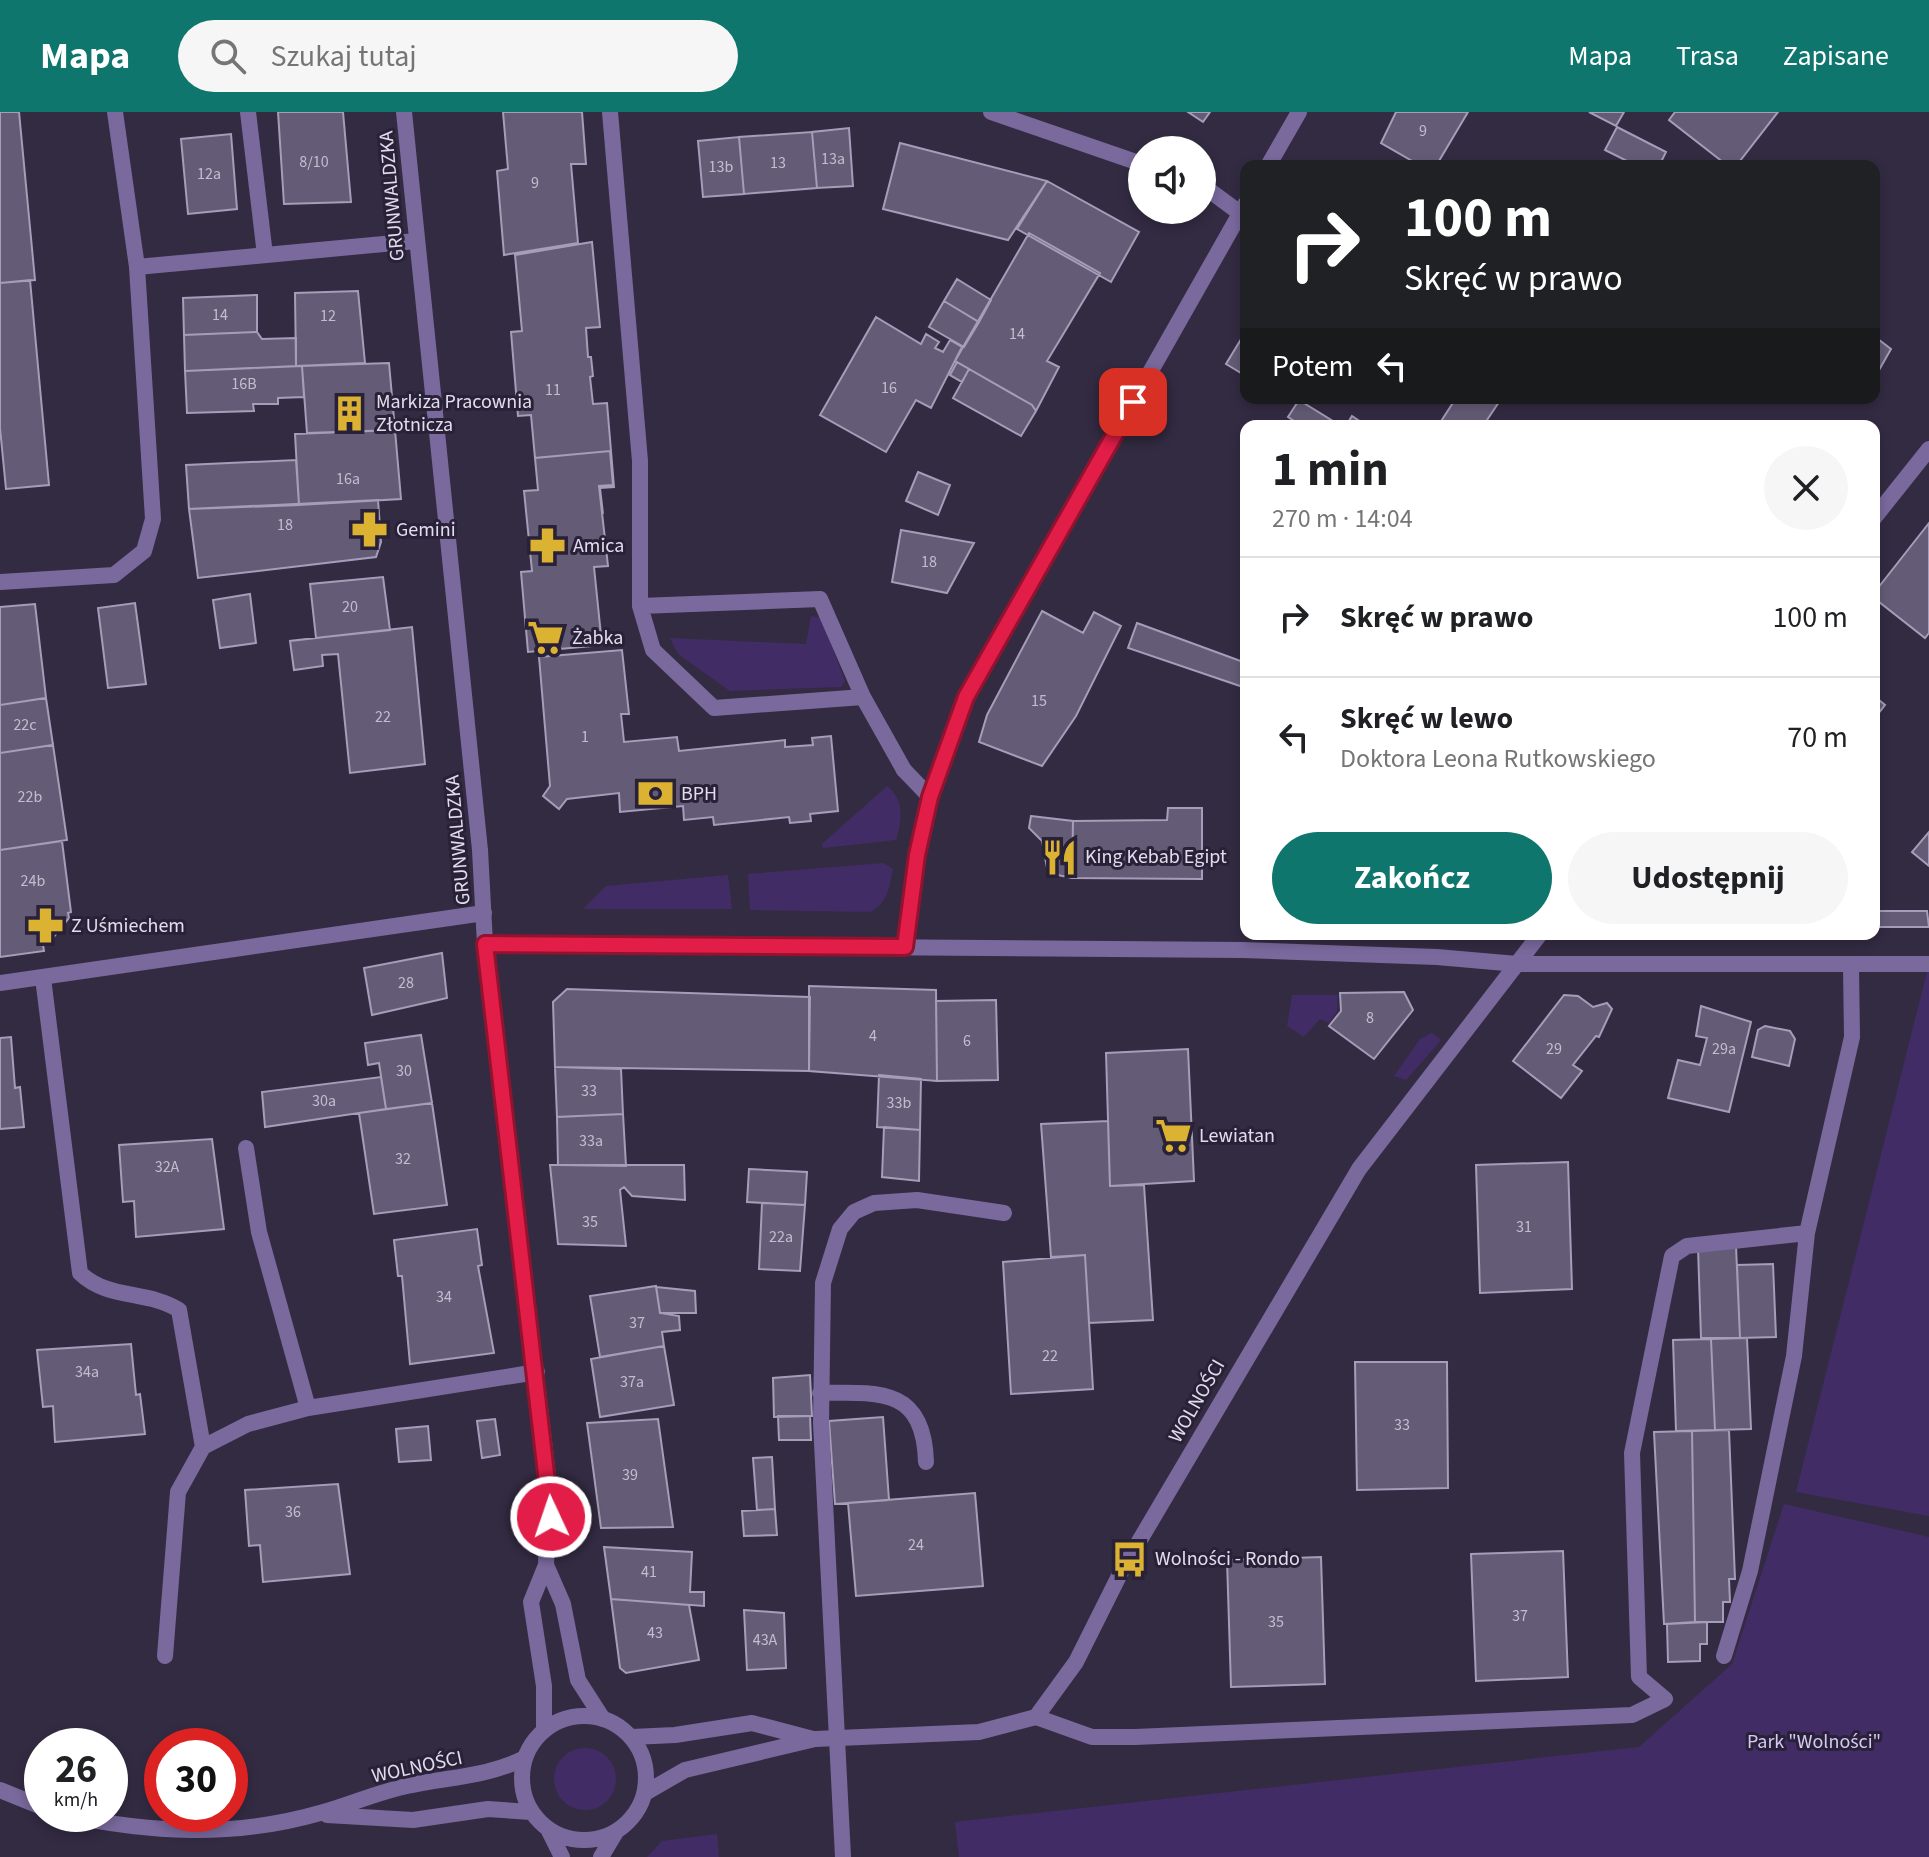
<!DOCTYPE html>
<html lang="pl">
<head>
<meta charset="utf-8">
<style>
  :root { --surface:#fff; --page:#f6f6f6; --text:#202124; --muted:#757577; --line:#e0e0e0; --accent:#0f766e }
  body { margin:0; font-family:"Source Sans 3",sans-serif; background:var(--page); color:var(--text); height:100vh; display:flex; flex-direction:column; font-size:30px; white-space:nowrap }
  * { box-sizing:border-box; margin:0 }
  p { font-size:26px; color:var(--muted) }
  .icon { flex:none; width:44px; height:44px; fill:none; stroke:currentColor; stroke-width:2; stroke-linecap:round; stroke-linejoin:round }
  .map { position:relative; flex:1; overflow:hidden }
  .panel { position:absolute; left:1240px; top:308px; width:640px; height:520px; display:flex; flex-direction:column; background:var(--surface); border-radius:16px; box-shadow:0 4px 12px #0003 }
  .panel>* { flex:none }
  .banner { position:absolute; left:1240px; top:48px; width:640px; height:244px; border-radius:16px; box-shadow:0 4px 12px #0003; background:#202124; color:#fff; overflow:hidden }
  .fabs { position:absolute; left:1128px; top:24px; display:grid; gap:16px }
  .fabs a { display:grid; place-items:center; width:88px; height:88px; border-radius:50%; background:var(--surface); box-shadow:0 4px 12px #0003; font-size:40px }
  .speed { position:absolute; left:24px; top:1616px; display:flex; gap:16px; font-size:40px; font-weight:700; text-align:center }
  .speed>* { display:grid; place-content:center; width:104px; height:104px; border-radius:50%; background:var(--surface); box-shadow:0 4px 12px #0003; line-height:1 }
  .speed small { font-size:20px; font-weight:400 }
  .speed .limit { border:12px solid #d22; background:#fff; color:#111 }
  .pin { position:absolute; display:grid; place-items:center; width:68px; height:68px; color:#fff; margin:-34px; border-radius:16px; box-shadow:0 4px 12px #0006 }
  .me { position:absolute; width:88px; margin:-44px; rotate:357deg; stroke-linejoin:round; filter:drop-shadow(0 0 6px #0008) }
  .turn { display:flex; align-items:center; gap:28px; height:168px; padding:0 32px; font-size:36px }
  .turn .icon { width:104px; height:104px; stroke-width:2.5 }
  .turn b { display:block; font-size:56px; line-height:68px }
  .then { display:flex; align-items:center; height:76px; padding:0 32px; background:#0003; gap:16px; font-size:30px }
  .round { display:grid; place-items:center; flex:none; width:84px; height:84px; border-radius:42px; background:var(--page) }
  .overview { display:flex; align-items:center; justify-content:space-between; height:136px; padding:0 32px }
  h1 { font-size:48px; font-weight:700; line-height:60px }
  .action { display:flex; gap:16px; margin-top:auto; padding:16px 32px }
  .action a { flex:1; height:92px; border-radius:48px; background:var(--accent); color:#fff; font-size:32px; font-weight:700; line-height:92px; text-align:center }
  .action a+a { background:var(--page); color:var(--text) }
  ul { padding:0; list-style:none }
  li { display:flex; align-items:center; gap:24px; height:120px; padding:0 32px; border-top:2px solid var(--line) }
  li div { flex:1 }
  li b { display:block; font-size:30px }
  li em { font-style:normal }
  header { display:flex; align-items:center; gap:48px; box-sizing:border-box; height:112px; padding:0 40px; background:var(--accent); color:#fff }
  header strong { font-size:38px }
  nav { display:flex; gap:44px; margin-inline-start:auto; font-size:28px }
  .search { width:560px; height:72px; background:var(--page); display:flex; align-items:center; gap:20px; box-sizing:border-box; padding:0 28px; border-radius:44px; color:var(--muted); font-size:30px }
  .map>svg:first-child { display:block }
  .green { fill:#422c65 }
  .building { fill:#645c76; stroke:#a59db9; stroke-width:2 }
  .lines { fill:none; stroke-linecap:round; stroke-linejoin:round }
  .service { stroke:#7a699d; stroke-width:16 }
  .minor { stroke:#7a699d; stroke-width:16 }
  .tertiary { stroke:#7a699d; stroke-width:16 }
  .route-casing { stroke:#92132f; stroke-width:20 }
  .route { stroke:#e11d48; stroke-width:14 }
  .labels { text-anchor:middle; dominant-baseline:central; stroke-width:6; stroke-linejoin:round; paint-order:stroke }
  .number-label { font-size:16px; fill:#c2bdce }
  .street-label { font-size:20px; fill:#e1ddec; stroke:#292137 }
  .poi-label { font-size:20px; fill:#e1ddec; stroke:#292137; text-anchor:start }
  .park-label { font-size:20px; fill:#d5c8f3; stroke:#292137 }
</style>
</head>
<body>
<header>
<strong>Mapa</strong>
<div class="search"><svg class="icon" aria-label="search" viewBox="0 0 24 24"><circle cx="10" cy="10" r="6"/><path d="M15 15l6 6"/></svg>Szukaj tutaj</div>
<nav><a>Mapa</a><a>Trasa</a><a>Zapisane</a></nav>
</header>
<div class="map">
<svg width="1929" height="1745" viewBox="0 0 1929 1745">
  <rect width="100%" height="100%" fill="#332b42"/>
  <path class="green" d="M811,504L821,506L845,569L841,575L730,579L678,542L670,526L806,532Z
    M887,674C905,688 902,708 896,728L823,736L822,732Z
    M884,751L893,757C889,776 888,791 870,800L750,798L748,762Z
    M728,763L732,797H583L606,774Z
    M1929,852V1404L1796,1380Z
    M1292,883H1338L1337,899L1329,911L1320,907L1304,925L1287,914Z
    M1432,921L1441,928L1406,968L1394,964L1420,927Z
    M1784,1392L1929,1425V1745H959L955,1710L1639,1635L1732,1552Z
    M554 1667a31 31 0 1 1 62 0a31 31 0 1 1-62 0Z
    M717,1722L719,1745H647L662,1729Z"/>
  <path class="building" d="M0,0H19L35,168L0,171Z
    M278,0H343L351,90L284,92Z
    M503,0H582L586,52H571L578,131L504,143L497,59L508,57Z
    M1188,0H1210L1203,10Z
    M1396,0H1468L1436,54H1421L1381,31Z
    M1589,0H1624L1616,14Z
    M1675,0H1778L1736,54H1728L1669,8Z
    M1617,15L1666,40L1659,54H1637L1605,38Z
    M849,16L853,74L817,76L812,20Z
    M812,20L817,76L744,82L739,25Z
    M231,22L237,97L188,102L181,27Z
    M739,25L744,82L703,85L698,29Z
    M900,31L1047,69L1008,128L883,97Z
    M1047,69L1139,120L1111,170L1017,117Z
    M1029,121L1100,161L1047,249L1059,255L1036,299L1032,293L955,249Z
    M592,130L600,215L586,216L588,245H591L593,264L590,265L593,292L607,291L614,375L600,376L603,402L599,374L613,373L610,339L535,346L531,303L518,304L511,220L522,219L515,143Z
    M957,167L991,188L979,210L944,189Z
    M30,168L49,373L6,377L0,316V171Z
    M358,179L365,251L296,254L295,181Z
    M257,183V220L184,223L183,186Z
    M944,189L979,210L964,235L929,215Z
    M876,205L921,232L926,222L939,230L935,236L943,240L950,228L962,235L931,296L916,288L886,340L820,303Z
    M1246,219V264L1226,252Z
    M257,220L262,227L296,226V254L185,259L184,223Z
    M1874,224L1891,237L1874,267Z
    M957,250L969,257L962,270L950,263Z
    M389,251L395,318L307,321L302,254Z
    M302,254L304,285L278,286V292H253L254,299L187,301L185,259Z
    M969,257L1032,293L1036,299L1021,324L953,286Z
    M1456,286H1494L1499,290L1483,314H1438Z
    M1299,288L1336,311L1335,314H1302L1288,305Z
    M1352,304L1367,314H1346Z
    M395,318L401,387L299,393L295,322Z
    M610,339L613,373L599,374L608,454L594,455L602,533L528,540L521,460L532,459L524,379L538,378L535,346Z
    M296,348L299,393L189,397L186,353Z
    M918,360L950,373L938,403L906,389Z
    M378,388L381,430L376,445L198,466L189,397Z
    M1929,411V521L1925,526L1874,486V481Z
    M901,418L974,431L947,481L892,470Z
    M383,465L390,518L316,526L310,472Z
    M250,482L256,531L220,536L213,488Z
    M135,491L146,572L108,576L98,496Z
    M35,492L46,586L0,593V495Z
    M1042,499L1083,521L1094,500L1121,514L1076,604L1042,654L979,630L987,603Z
    M1137,511L1246,551V576L1128,536Z
    M412,515L425,652L350,661L338,542L322,543L323,554L294,558L290,529Z
    M622,538L629,602H621L624,630L677,625L679,639L785,628V635L813,633L812,626L831,624L838,699L810,702L811,709L790,711L789,705L714,713L713,705L684,708L683,694L620,700L619,681L567,687L559,697L543,684L550,674L539,545Z
    M1874,584L1885,593L1874,607Z
    M46,586L53,633L0,641V593Z
    M53,633L67,728L0,738V641Z
    M1168,696H1202V767L1072,766L1073,709L1167,708Z
    M1031,704L1073,709L1072,766L1048,761L1042,729L1029,716Z
    M1929,720V754L1912,740Z
    M62,729L71,800L68,801L69,806L48,832L43,833L44,839L0,845V738Z
    M1874,799H1927L1929,815H1874Z
    M442,841L447,886L372,903L364,856Z
    M809,874L936,878L937,969L809,959Z
    M567,877L810,885L809,959L555,955L553,890Z
    M1404,880L1413,898L1374,947L1329,914L1341,899L1340,881Z
    M1564,883L1578,884L1593,895L1607,891L1612,897L1599,925L1596,924L1573,953L1582,959L1561,986L1513,949Z
    M996,888L998,968L937,969L936,889Z
    M1701,894L1751,910L1729,1000L1668,986L1678,948L1700,953L1707,926L1696,924Z
    M1765,914L1790,919L1795,927L1789,954L1752,945L1758,918Z
    M421,923L432,991L386,997L379,951L368,953L365,931Z
    M11,925L15,976L20,975L24,1015L0,1017V926Z
    M1188,937L1194,1069L1110,1074L1106,941Z
    M555,955L621,957L623,1002L557,1005Z
    M879,963L921,967L920,1018L877,1015Z
    M381,965L386,997L265,1015L262,980Z
    M432,991L447,1093L374,1102L359,1001Z
    M623,1002L626,1054L558,1053L557,1005Z
    M1108,1009L1110,1074L1144,1073L1153,1208L1089,1211L1085,1143L1051,1145L1041,1012Z
    M884,1015L920,1018L919,1069L882,1065Z
    M212,1027L224,1117L136,1125L134,1089L123,1090L119,1033Z
    M1568,1050L1572,1177L1480,1181L1476,1053Z
    M550,1053H684L685,1088L632,1084L624,1075L620,1078L626,1134L558,1132Z
    M749,1057L807,1060L805,1093L747,1090Z
    M762,1091L805,1093L800,1159L759,1157Z
    M477,1117L482,1153L478,1154L494,1241L410,1252L402,1164H398L394,1128Z
    M1736,1134L1740,1226H1701L1698,1136Z
    M1085,1143L1093,1277L1011,1282L1003,1150Z
    M1773,1152L1776,1225L1740,1226L1737,1153Z
    M656,1174L660,1201L679,1204L680,1218L662,1220L664,1234L600,1245L590,1184Z
    M656,1175L695,1179L696,1201H660Z
    M1747,1226L1751,1317L1715,1318L1711,1227Z
    M1711,1227L1715,1318L1676,1319L1673,1228Z
    M131,1232L136,1283L140,1282L145,1322L55,1330L53,1294L43,1295L37,1238Z
    M664,1234L674,1293L600,1305L591,1247Z
    M1355,1250H1447L1448,1376L1357,1378Z
    M810,1263L812,1304L774,1305L773,1266Z
    M778,1304H810L811,1328H779Z
    M883,1305L889,1388L835,1392L829,1309Z
    M495,1307L500,1343L482,1346L477,1309Z
    M658,1307L673,1415L601,1416L587,1311Z
    M428,1314L431,1348L399,1350L396,1317Z
    M1729,1318L1735,1467H1729L1730,1490H1723V1510H1695L1692,1319Z
    M1692,1319L1695,1510L1664,1512L1654,1320Z
    M772,1345L775,1397L757,1398L753,1346Z
    M338,1372L350,1462L263,1470L260,1433L249,1434L245,1378Z
    M975,1381L983,1474L856,1484L848,1391Z
    M775,1397L777,1423L744,1424L742,1399Z
    M604,1435L692,1440L690,1480H704V1494L611,1487Z
    M1563,1439L1568,1565L1476,1569L1471,1442Z
    M1321,1445L1325,1572L1231,1575L1227,1448Z
    M611,1487L689,1493L699,1548L626,1561L620,1556Z
    M744,1498L784,1501L786,1556L747,1558Z
    M1707,1510V1532H1700V1549L1668,1550L1667,1512Z"/>
  <g class="lines">
    <path class="service" d="M248,0L265,143
      M610,0L640,349V494L820,487L863,585L904,658
      M0,470L114,463L144,439L153,407L137,155L115,0
      M640,494L653,538L714,596L863,585
      M43,866L80,1161C108,1188 147,1178 179,1198L203,1335
      M0,871L484,801
      M246,1036L259,1120L308,1296
      M820,1281C880,1280 924,1276 926,1350
      M165,1544L178,1380L203,1335L248,1312L308,1296L537,1260
      M1724,1544L1750,1459L1794,1244L1807,1121L1852,925L1851,854
      M1036,1605L1092,1625H1135L1632,1603L1665,1587L1639,1565L1632,1341L1672,1144L1687,1134L1807,1121
      M843,1745L821,1311L823,1171L840,1117L854,1100L874,1091L917,1088L1004,1101"/>
    <path class="minor" d="M404,0L480,738L485,832L549,1372L546,1453L531,1490L544,1574V1618
      M991,0L1142,52
      M1268,54L1299,0
      M1202,73L1240,101
      M137,155L416,129
      M904,658L930,685
      M485,832L1243,838L1437,845L1517,852H1928
      M905,835L917,743L930,685L966,585L1246,91
      M546,1453L563,1492L578,1568L603,1607"/>
    <path class="tertiary" d="M1874,406L1929,337
      M522 1666a62 62 0 1 1 124 0a62 62 0 1 1-124 0Z
      M632,1625L675,1623L752,1611L813,1627
      M0,1678L42,1695
      M645,1681L685,1658L815,1627L979,1620L1036,1605L1076,1550L1121,1460L1359,1057L1540,822
      M61,1702C149,1721 233,1726 320,1701C349,1693 378,1680 407,1674C447,1665 487,1665 525,1646
      M327,1703L413,1708L488,1697L531,1700
      M548,1717L562,1745
      M601,1745L616,1720"/>
  </g>
  <g class="lines">
    <defs>
      <path id="route" d="M551,1405L485,832L905,835L917,743L930,685L966,585L1133,290"/>
    </defs>
    <use href="#route" class="route-casing"/>
    <use href="#route" class="route"/>
  </g>
  <defs>
    <symbol id="building-bare" viewBox="-9 -9 18 18"><path d="M-4-6H4V6H1V3H-1V6H-4ZM-2.5-4.3h1.7v1.8h-1.7ZM.8-4.3h1.7v1.8H.8ZM-2.5-1h1.7V.8h-1.7ZM.8-1h1.7V.8H.8Z" fill="#dcb233" stroke="#292137" stroke-width="2.5" paint-order="stroke"/></symbol>
    <symbol id="pharmacy-bare" viewBox="-9 -9 18 18"><path d="M-2-6h4v4h4v4h-4v4h-4v-4h-4v-4h4Z" fill="#dcb233" stroke="#292137" stroke-width="2.5" paint-order="stroke"/></symbol>
    <symbol id="supermarket-bare" viewBox="-9 -9 18 18"><path d="M-6-5.5h2.5l.6 2H6L4.5 2H-2.5L-4.4-4H-6ZM-1.5 3.2a1.3 1.3 0 1 0 .1 0ZM3 3.2a1.3 1.3 0 1 0 .1 0Z" fill="#dcb233" stroke="#292137" stroke-width="2.5" paint-order="stroke"/></symbol>
    <symbol id="bank-bare" viewBox="-9 -9 18 18"><path d="M-6-4H6V4H-6ZM0-2.3a2.3 2.3 0 1 0 0 4.6a2.3 2.3 0 1 0 0-4.6Z" fill="#dcb233" stroke="#292137" stroke-width="2.5" paint-order="stroke"/></symbol>
    <symbol id="restaurant-bare" viewBox="-9 -9 18 18"><path d="M-5-6h1v4h1v-4h1v4h1v-4h1v5L-1.5 .5V6h-2V.5L-5-1ZM5-6V6H3V1.5H1.5Q1.5-4 5-6Z" fill="#dcb233" stroke="#292137" stroke-width="2.5" paint-order="stroke"/></symbol>
    <symbol id="bus-bare" viewBox="-9 -9 18 18"><path d="M-5-6H5V4H4V6H2V4H-2V6H-4V4H-5ZM-3.5-4V0h7V-4ZM-3.5 1.2v1.5H-2V1.2ZM2 1.2v1.5H3.5V1.2Z" fill="#dcb233" stroke="#292137" stroke-width="2.5" paint-order="stroke"/></symbol>
  </defs>
  <g fill-rule="evenodd">
    <use href="#building-bare" x="324" y="276" width="51" height="51"/>
    <use href="#pharmacy-bare" x="344" y="392" width="51" height="51"/>
    <use href="#pharmacy-bare" x="522" y="408" width="51" height="51"/>
    <use href="#supermarket-bare" x="520" y="500" width="51" height="51"/>
    <use href="#bank-bare" x="630" y="656" width="51" height="51"/>
    <use href="#restaurant-bare" x="1034" y="720" width="51" height="51"/>
    <use href="#pharmacy-bare" x="20" y="788" width="51" height="51"/>
    <use href="#supermarket-bare" x="1148" y="998" width="51" height="51"/>
    <use href="#bus-bare" x="1104" y="1422" width="51" height="51"/>
  </g>
  <g class="labels">
    <g class="number-label">
      <text x="1423" y="19">9</text>
      <text x="833" y="47">13a</text>
      <text x="314" y="50">8/10</text>
      <text x="778" y="51">13</text>
      <text x="721" y="55">13b</text>
      <text x="209" y="62">12a</text>
      <text x="535" y="71">9</text>
      <text x="220" y="203">14</text>
      <text x="328" y="204">12</text>
      <text x="1017" y="222">14</text>
      <text x="244" y="272">16B</text>
      <text x="889" y="276">16</text>
      <text x="553" y="278">11</text>
      <text x="348" y="367">16a</text>
      <text x="285" y="413">18</text>
      <text x="929" y="450">18</text>
      <text x="350" y="495">20</text>
      <text x="1039" y="589">15</text>
      <text x="383" y="605">22</text>
      <text x="25" y="613">22c</text>
      <text x="585" y="625">1</text>
      <text x="30" y="685">22b</text>
      <text x="33" y="769">24b</text>
      <text x="406" y="871">28</text>
      <text x="1370" y="906">8</text>
      <text x="873" y="924">4</text>
      <text x="967" y="929">6</text>
      <text x="1554" y="937">29</text>
      <text x="1724" y="937">29a</text>
      <text x="404" y="959">30</text>
      <text x="589" y="979">33</text>
      <text x="324" y="989">30a</text>
      <text x="899" y="991">33b</text>
      <text x="591" y="1029">33a</text>
      <text x="403" y="1047">32</text>
      <text x="167" y="1055">32A</text>
      <text x="590" y="1110">35</text>
      <text x="1524" y="1115">31</text>
      <text x="781" y="1125">22a</text>
      <text x="444" y="1185">34</text>
      <text x="637" y="1211">37</text>
      <text x="1050" y="1244">22</text>
      <text x="87" y="1260">34a</text>
      <text x="632" y="1270">37a</text>
      <text x="1402" y="1313">33</text>
      <text x="630" y="1363">39</text>
      <text x="293" y="1400">36</text>
      <text x="916" y="1433">24</text>
      <text x="649" y="1460">41</text>
      <text x="1520" y="1504">37</text>
      <text x="1276" y="1510">35</text>
      <text x="655" y="1521">43</text>
      <text x="765" y="1528">43A</text>
    </g>
    <g class="street-label">
      <text transform="translate(392 84) rotate(-95)">GRUNWALDZKA</text>
      <text transform="translate(458 728) rotate(-95)">GRUNWALDZKA</text>
      <text transform="translate(1197 1289) rotate(-60)">WOLNOŚCI</text>
      <text transform="translate(417 1655) rotate(-12)">WOLNOŚCI</text>
    </g>
    <g class="poi-label">
      <text x="376" y="290">Markiza Pracownia<tspan x="376" dy="23">Złotnicza</tspan></text>
      <text x="396" y="418">Gemini</text>
      <text x="573" y="434">Amica</text>
      <text x="572" y="526">Żabka</text>
      <text x="681" y="682">BPH</text>
      <text x="1085" y="745">King Kebab Egipt</text>
      <text x="71" y="814">Z Uśmiechem</text>
      <text x="1199" y="1024">Lewiatan</text>
      <text x="1155" y="1447">Wolności - Rondo</text>
    </g>
    <g class="park-label">
      <text x="1814" y="1630">Park "Wolności"</text>
    </g>
  </g>
</svg>
<div class="fabs">
<a><svg class="icon" aria-label="sound" viewBox="0 0 24 24"><path d="M4 9h4l5-4v14l-5-4H4zM17 9q2 3 0 6"/></svg></a>
</div>
<div class="speed"><div>26<small>km/h</small></div><div class="limit">30</div></div>
<div class="pin" style="left:1133px;top:290px;background:#d93025"><svg class="icon" aria-label="arrive" viewBox="0 0 24 24"><path d="M6 21V4h12l-3 4 3 4H6"/></svg></div>
<svg class="me" style="left:551px;top:1405px" viewBox="-20 -20 40 40"><circle r="17" fill="#e11d48" stroke="#fff" stroke-width="3"/><path d="M0-11L8 9 0 5-8 9z" fill="#fff"/></svg>
<div class="banner">
<div class="turn"><svg class="icon" aria-label="right" viewBox="0 0 24 24"><path d="M7 20v-9h11M14 6l5 5-5 5"/></svg><div><b>100 m</b>Skręć w prawo</div></div>
<div class="then">Potem<svg class="icon" aria-label="left" viewBox="0 0 24 24"><path d="M17 20v-9H6M10 6l-5 5 5 5"/></svg></div>
</div>
<section class="panel">
<div class="overview"><div><h1>1 min</h1><p>270 m · 14:04</p></div><a class="round"><svg class="icon" aria-label="close" viewBox="0 0 24 24"><path d="M6 6l12 12M18 6L6 18"/></svg></a></div>
<ul>
<li><svg class="icon" aria-label="right" viewBox="0 0 24 24"><path d="M7 20v-9h11M14 6l5 5-5 5"/></svg><div><b>Skręć w prawo</b></div><em>100 m</em></li>
<li><svg class="icon" aria-label="left" viewBox="0 0 24 24"><path d="M17 20v-9H6M10 6l-5 5 5 5"/></svg><div><b>Skręć w lewo</b><p>Doktora Leona Rutkowskiego</p></div><em>70 m</em></li>
</ul>
<div class="action"><a>Zakończ</a><a>Udostępnij</a></div>
</section>
</div>
</body>
</html>
